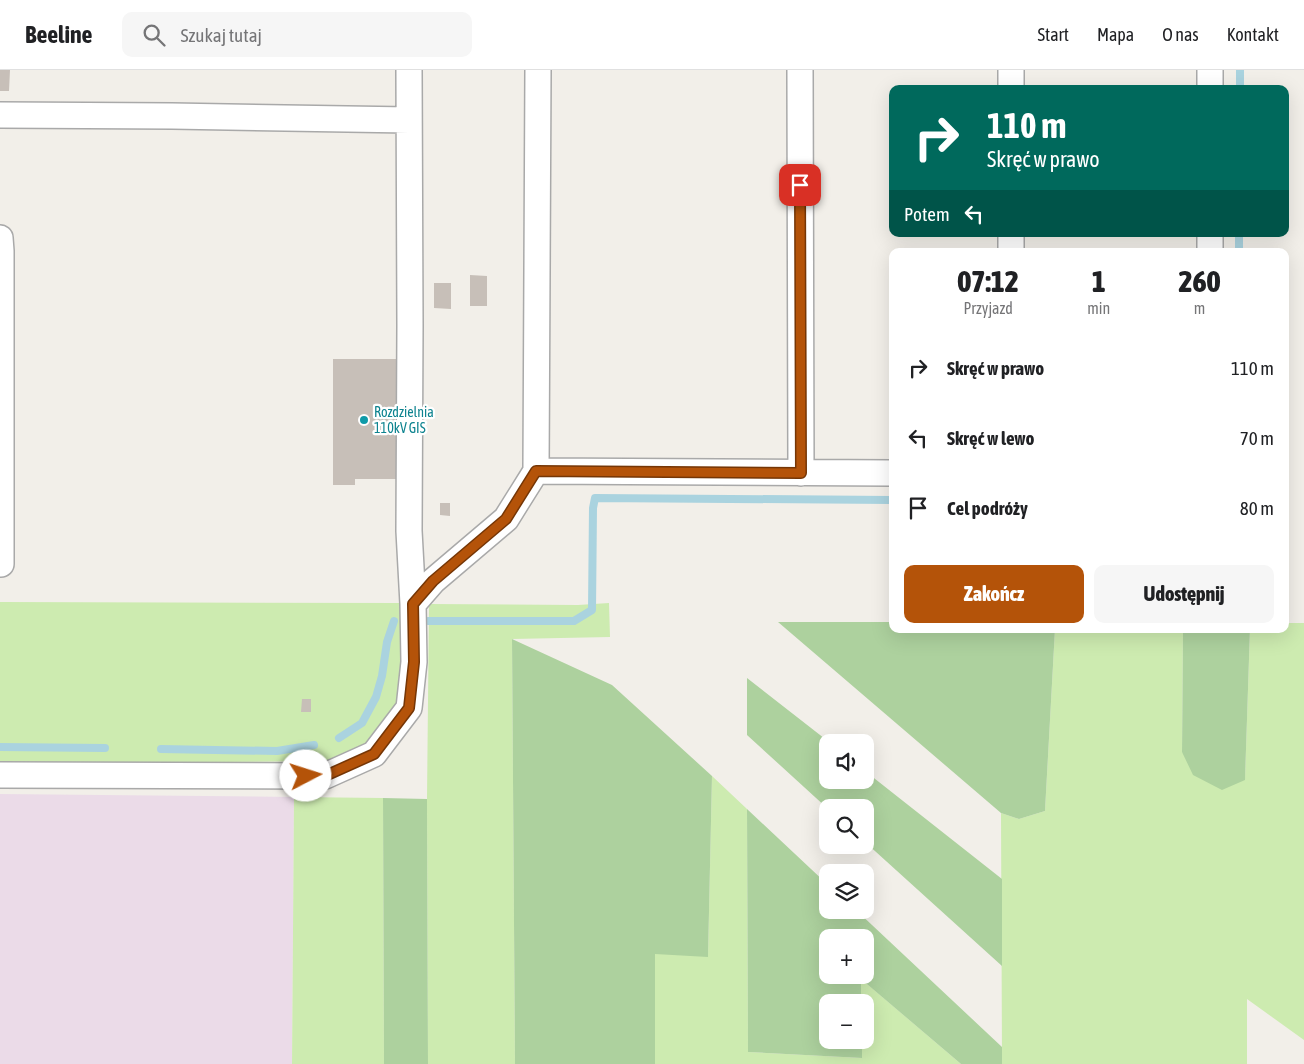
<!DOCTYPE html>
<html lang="pl">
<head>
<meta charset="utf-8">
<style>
  :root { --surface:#fff; --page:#f6f6f6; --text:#202124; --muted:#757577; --line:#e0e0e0; --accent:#b45309 }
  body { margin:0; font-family:"Asap Condensed",sans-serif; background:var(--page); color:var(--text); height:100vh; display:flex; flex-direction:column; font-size:19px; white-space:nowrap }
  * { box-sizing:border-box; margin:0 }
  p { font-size:16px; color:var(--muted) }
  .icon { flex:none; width:28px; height:28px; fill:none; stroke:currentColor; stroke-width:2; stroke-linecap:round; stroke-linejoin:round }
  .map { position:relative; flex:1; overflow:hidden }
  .drawer { position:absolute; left:889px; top:178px; width:400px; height:385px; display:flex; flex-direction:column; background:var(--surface); border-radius:10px; box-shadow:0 5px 20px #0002 }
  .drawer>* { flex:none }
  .guide { position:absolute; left:889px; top:15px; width:400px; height:152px; border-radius:10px; box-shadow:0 5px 20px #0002; background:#00695c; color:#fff; overflow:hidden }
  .tools { position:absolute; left:819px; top:664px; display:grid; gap:10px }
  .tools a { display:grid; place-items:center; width:55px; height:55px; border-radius:10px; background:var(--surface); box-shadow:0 5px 20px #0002; font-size:25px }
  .pin { position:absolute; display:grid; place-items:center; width:42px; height:42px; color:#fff; margin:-21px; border-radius:10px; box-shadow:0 2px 8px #0006 }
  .me { position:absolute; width:55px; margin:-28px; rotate:85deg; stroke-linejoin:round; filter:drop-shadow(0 0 4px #0008) }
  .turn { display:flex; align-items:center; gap:18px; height:105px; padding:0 15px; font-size:22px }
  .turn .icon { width:65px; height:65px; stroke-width:2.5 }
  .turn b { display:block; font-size:35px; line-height:42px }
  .then { display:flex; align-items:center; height:48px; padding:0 15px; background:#0003; gap:10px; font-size:19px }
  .eta { display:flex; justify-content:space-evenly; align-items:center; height:85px; text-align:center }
  .eta b { font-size:30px; font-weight:800; line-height:35px }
  .primary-button { display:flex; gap:10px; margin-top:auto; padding:10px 15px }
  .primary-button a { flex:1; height:58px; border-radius:10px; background:var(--accent); color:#fff; font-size:20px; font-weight:800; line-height:58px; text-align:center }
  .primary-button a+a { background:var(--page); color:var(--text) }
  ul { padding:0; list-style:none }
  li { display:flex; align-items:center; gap:15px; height:70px; padding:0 15px }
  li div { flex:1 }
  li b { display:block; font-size:19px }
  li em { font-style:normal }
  header { display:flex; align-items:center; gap:30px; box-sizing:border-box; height:70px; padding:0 25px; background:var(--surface); border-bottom:1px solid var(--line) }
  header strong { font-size:24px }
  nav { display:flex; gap:28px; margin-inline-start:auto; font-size:18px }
  .search { width:350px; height:45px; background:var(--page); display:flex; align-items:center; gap:12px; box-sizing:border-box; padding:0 18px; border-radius:10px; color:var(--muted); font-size:19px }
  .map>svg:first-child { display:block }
  .industrial { fill:#ebdbe8 }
  .grass { fill:#cdebb0 }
  .forest { fill:#add19e; fill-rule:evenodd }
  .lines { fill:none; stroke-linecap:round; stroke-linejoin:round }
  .stream { stroke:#aad3df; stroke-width:8 }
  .building { fill:#c7bfb8 }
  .minor-casing { stroke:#a9a9a9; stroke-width:28 }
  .minor { stroke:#fff; stroke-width:25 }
  .route-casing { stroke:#753606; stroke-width:12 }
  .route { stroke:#b45309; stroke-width:9 }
  .culture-dot { fill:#0f9aa8; stroke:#fff; stroke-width:2 }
  .labels { text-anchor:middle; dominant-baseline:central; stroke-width:4.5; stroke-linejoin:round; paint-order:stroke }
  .culture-label { font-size:14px; fill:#0d838f; stroke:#fff; text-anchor:start }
</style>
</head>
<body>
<header>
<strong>Beeline</strong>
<div class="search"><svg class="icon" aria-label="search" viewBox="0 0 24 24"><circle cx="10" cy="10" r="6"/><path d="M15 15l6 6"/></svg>Szukaj tutaj</div>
<nav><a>Start</a><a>Mapa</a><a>O nas</a><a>Kontakt</a></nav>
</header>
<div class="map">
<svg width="1304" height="994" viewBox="0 0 1304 994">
  <rect width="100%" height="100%" fill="#f2efe9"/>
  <path class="industrial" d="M0,724L294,727L292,994H0Z"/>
  <path class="grass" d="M0,532L400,533L403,613L391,648L377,667L352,686L331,691L0,694Z
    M609,533L610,567L512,569L515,994H428L427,729L429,534L578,535Z
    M1285,553H1304V970L1247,929V994H1002L1001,743L1019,749L1045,741L1055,559H1183L1182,682L1245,709L1250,559H1285Z
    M712,706L747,739L748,982L862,988V970H865V932H861L860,908L961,994H655V883L708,886Z
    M294,727L383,728L384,994H292Z"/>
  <path class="forest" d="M778,552H892V559H1055L1045,741L1019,749L1001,743Z
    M1183,559H1250L1245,710L1222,720L1193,705L1182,682Z
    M512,569L612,615L712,706L708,887L655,884V994H515Z
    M747,608L829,672L828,710H865V701L1002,809V896L865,772V738H827L747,665Z
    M383,728L427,729L428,994H384Z
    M747,739L827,814L828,840H856L1002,977V994H961L861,909V932H828V970H862V988L748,982ZM828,868H865V905H828Z"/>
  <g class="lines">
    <path class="stream" d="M1240,19V0
      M1239,181V164
      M428,551H574L592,540L593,438L595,428L892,430
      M339,668L362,653L376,627L382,606L387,572L394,551
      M0,677L105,678
      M161,679L277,681L314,675"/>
  </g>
  <path class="building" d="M0,0H10L9,21H0Z
    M470,205L487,206V236H470Z
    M434,213H451V239L434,238Z
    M333,289H396V409H355V415H333Z
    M440,433H450V446L440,445Z
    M302,629H311V642H301Z"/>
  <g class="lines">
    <defs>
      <path id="minor" d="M800,0L801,403
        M1011,0V19
        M1210,0V19
        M0,45L172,46L409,50
        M1011,164V181
        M1210,164V181
        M0,168L1,181V494
        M536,401L892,403
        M413,534L433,511L506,449L536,401L538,0
        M0,705L325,706L374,684L409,638L414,592L413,534L409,461L410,256L409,0"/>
    </defs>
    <use href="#minor" class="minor-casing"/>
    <use href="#minor" class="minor"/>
  </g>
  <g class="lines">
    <defs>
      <path id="route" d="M306,706H325L374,684L409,638L414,592L413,534L433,511L506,449L536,401L801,403L800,115"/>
    </defs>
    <use href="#route" class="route-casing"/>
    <use href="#route" class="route"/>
  </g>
  <circle class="culture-dot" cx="364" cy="350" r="5"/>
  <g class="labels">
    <g class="culture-label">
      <text x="374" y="342">Rozdzielnia<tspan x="374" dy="16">110kV GIS</tspan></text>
    </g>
  </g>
</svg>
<div class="tools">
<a><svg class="icon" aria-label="sound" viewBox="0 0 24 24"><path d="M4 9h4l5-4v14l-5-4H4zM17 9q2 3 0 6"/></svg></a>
<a><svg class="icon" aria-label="search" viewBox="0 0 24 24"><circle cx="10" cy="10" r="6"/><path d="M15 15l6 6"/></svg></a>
<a><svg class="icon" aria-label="layers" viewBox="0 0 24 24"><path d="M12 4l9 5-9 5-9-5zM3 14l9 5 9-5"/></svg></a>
<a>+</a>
<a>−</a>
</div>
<div class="pin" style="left:800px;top:115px;background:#d93025"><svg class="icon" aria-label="arrive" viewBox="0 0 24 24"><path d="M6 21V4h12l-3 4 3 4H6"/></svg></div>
<svg class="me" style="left:306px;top:706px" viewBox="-20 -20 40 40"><circle r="19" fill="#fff"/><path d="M0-13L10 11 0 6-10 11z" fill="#b45309"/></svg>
<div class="guide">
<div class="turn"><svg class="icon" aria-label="right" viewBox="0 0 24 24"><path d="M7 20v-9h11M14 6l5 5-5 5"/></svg><div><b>110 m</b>Skręć w prawo</div></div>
<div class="then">Potem<svg class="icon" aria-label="left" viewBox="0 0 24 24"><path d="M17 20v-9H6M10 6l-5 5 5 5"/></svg></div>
</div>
<section class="drawer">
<div class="eta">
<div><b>07:12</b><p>Przyjazd</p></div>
<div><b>1</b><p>min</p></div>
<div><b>260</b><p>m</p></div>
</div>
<ul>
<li><svg class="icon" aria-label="right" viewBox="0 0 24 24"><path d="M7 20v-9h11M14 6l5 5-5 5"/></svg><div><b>Skręć w prawo</b></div><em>110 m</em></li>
<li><svg class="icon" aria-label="left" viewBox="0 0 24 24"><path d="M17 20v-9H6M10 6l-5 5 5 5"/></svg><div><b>Skręć w lewo</b></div><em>70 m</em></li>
<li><svg class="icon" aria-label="arrive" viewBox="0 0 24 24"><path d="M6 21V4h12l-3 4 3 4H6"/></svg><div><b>Cel podróży</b></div><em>80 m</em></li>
</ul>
<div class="primary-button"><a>Zakończ</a><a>Udostępnij</a></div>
</section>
</div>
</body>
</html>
